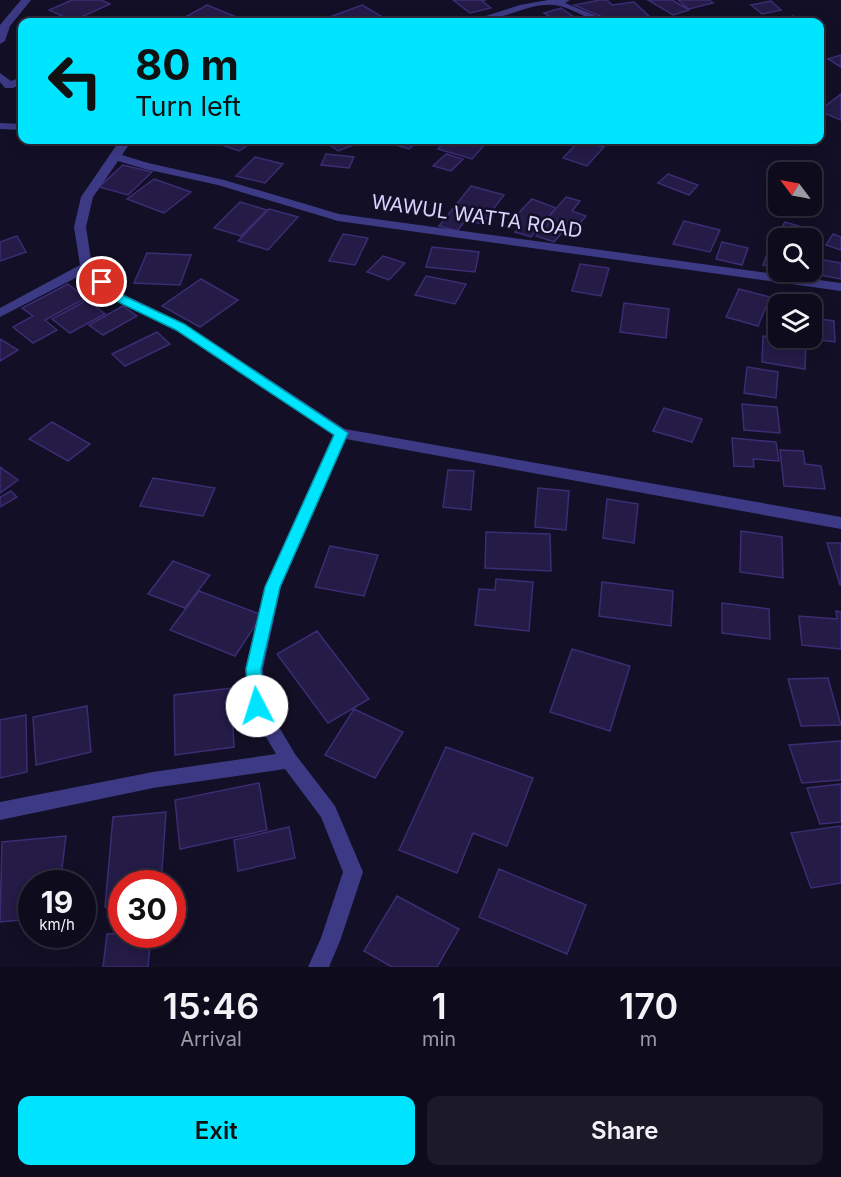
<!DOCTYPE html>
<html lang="en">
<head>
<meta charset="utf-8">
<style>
  :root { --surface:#0e0b1c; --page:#1c1929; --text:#f1f3f6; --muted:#9b9ba3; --line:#2e2b3b; --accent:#00e5ff }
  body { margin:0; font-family:Inter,sans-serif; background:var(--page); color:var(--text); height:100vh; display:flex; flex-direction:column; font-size:22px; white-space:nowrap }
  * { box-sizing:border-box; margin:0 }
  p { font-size:20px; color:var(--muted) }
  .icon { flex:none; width:33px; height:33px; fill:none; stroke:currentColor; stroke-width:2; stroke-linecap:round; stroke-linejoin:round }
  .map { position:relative; height:967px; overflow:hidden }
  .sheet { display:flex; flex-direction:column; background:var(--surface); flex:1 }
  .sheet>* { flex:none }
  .top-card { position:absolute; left:18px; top:18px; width:806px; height:126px; border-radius:12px; box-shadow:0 3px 15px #0003,0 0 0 2px var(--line); background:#00e5ff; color:#111; overflow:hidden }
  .needle { width:39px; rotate:302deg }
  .tools { position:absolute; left:768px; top:162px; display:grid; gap:12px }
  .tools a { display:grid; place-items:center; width:54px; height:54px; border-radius:12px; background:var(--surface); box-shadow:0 3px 15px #0003,0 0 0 2px var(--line); font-size:30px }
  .speed { position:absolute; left:18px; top:870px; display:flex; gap:12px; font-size:30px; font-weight:700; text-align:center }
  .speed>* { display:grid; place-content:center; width:78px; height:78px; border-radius:50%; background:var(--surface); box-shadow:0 3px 15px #0003,0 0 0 2px var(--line); line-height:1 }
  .speed small { font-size:15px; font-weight:400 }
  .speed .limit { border:9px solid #d22; background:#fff; color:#111 }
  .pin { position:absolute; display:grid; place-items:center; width:51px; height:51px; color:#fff; margin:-26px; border:3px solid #fff; border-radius:50%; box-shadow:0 2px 6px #0007 }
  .me { position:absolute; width:66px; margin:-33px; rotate:355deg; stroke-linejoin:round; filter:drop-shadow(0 0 4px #0008) }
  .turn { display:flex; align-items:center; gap:21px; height:126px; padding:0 18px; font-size:27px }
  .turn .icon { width:78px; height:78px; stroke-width:2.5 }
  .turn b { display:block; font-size:42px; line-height:51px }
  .eta { display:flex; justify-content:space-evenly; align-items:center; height:102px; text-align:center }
  .eta b { font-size:36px; font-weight:600; line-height:42px }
  .button { display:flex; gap:12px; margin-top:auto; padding:12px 18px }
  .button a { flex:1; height:69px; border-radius:12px; background:var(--accent); color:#111; font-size:24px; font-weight:600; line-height:69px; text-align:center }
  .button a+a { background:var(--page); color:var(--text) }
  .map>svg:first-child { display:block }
  .building { fill:#241b47; stroke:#3b2d73; stroke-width:1.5 }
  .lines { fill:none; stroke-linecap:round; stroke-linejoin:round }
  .street { fill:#3d3a85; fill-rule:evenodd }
  .route { fill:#00e5ff; stroke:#0095a6; stroke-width:1.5 }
  .labels { text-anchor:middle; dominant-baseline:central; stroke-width:5; stroke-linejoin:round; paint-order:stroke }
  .street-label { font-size:20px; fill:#d9d4ff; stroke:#130f26 }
</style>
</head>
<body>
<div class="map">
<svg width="841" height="967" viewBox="0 0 841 967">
  <rect width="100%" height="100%" fill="#130f26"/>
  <path class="building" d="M72,0H101L110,4L73,21L49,10Z
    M453,0H486L482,1L491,8L470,13Z
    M600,0H607L612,5L634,2L652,19L614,22L574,5Z
    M648,0H672L689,10L673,15Z
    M678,0H709L713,3L689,9Z
    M771,1L781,10L762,14L751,5Z
    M207,5L239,18L231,22H203L187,16Z
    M362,5L386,19L377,22H339L330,17Z
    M561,8L580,21L558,22L544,13Z
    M793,16L804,22H771Z
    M514,17L520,22L530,19L534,22H494Z
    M841,55V67L828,59Z
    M841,94V120L819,111Z
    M221,140H255L239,151L216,143Z
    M323,140H367L338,151Z
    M389,140H419L409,149L386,142Z
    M446,140H483L488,141L472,159L438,149Z
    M580,140L604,147L587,166L563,158Z
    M326,154L354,157L349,168L321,165Z
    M446,154L463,159L451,171L433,166Z
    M255,157L283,164L265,183L236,176Z
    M123,165L152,172L128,195L99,187Z
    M668,174L698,185L689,195L658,183Z
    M154,179L191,192L164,213L127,199Z
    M471,186L504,195L482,224L466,220L457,231L439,226Z
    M566,197L580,201L572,211L586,216L573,231L566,228L554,242L536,236L549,223L544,222Z
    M532,199L556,208L531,237L515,232L521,225L511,221Z
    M240,202L267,210L241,236L214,228Z
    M269,209L298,217L268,250L238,241Z
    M684,221L720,230L710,252L673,244Z
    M785,222L815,231L811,238H786L776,236Z
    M343,234L368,238L355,265L329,261Z
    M833,234L841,237V250L826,245Z
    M17,236L26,252L0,261V242Z
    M722,242L748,248L742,265L716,259Z
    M432,247L479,252L475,272L426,267Z
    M769,248L778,250V269L763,265Z
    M147,253L191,255L180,285L134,283Z
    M383,256L405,263L389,280L367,272Z
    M812,258L841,263V279L809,273Z
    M580,264L609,268L601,296L572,291Z
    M426,276L466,284L455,304L415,295Z
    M201,279L238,300L200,327L162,306Z
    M68,284L86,298L45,320L57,330L33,343L13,327L33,316L22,308Z
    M739,289L770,297L758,326L726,317Z
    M87,300L105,314L70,333L52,319Z
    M624,303L669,309L666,338L620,332Z
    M123,306L137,316L103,335L89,325Z
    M812,318L834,321L835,342L803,338H812Z
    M157,332L170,344L125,366L112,354Z
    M763,336L806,342L805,369L762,362Z
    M0,339L18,350L0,361Z
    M747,367L778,372L776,398L744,393Z
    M742,404L777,407L780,433L744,430Z
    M664,408L702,419L692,442L653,431Z
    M52,422L90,444L68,461L29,439Z
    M732,438L776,442L779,461L753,459L754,467L734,466Z
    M780,450L803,451L805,464L821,466L825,489L784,486Z
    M0,467L18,480L0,493Z
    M448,470L474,471L471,510L443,507Z
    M153,478L215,488L203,516L140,506Z
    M538,488L569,491L566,530L535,527Z
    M11,491L17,497L0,507V497Z
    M607,499L638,504L634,543L603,538Z
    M741,531L782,537L783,578L740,572Z
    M486,532L550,534L551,571L485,568Z
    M827,543H841V585H840Z
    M330,546L378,555L364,596L315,587Z
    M173,561L210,575L185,608L148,594Z
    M496,579L533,582L529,631L475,625L479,589L495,590Z
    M602,582L673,591L671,626L599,616Z
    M199,591L262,615L235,656L170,630Z
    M722,603L769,609L770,639L722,633Z
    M836,611L841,612V649L802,645L799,616L837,619Z
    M317,631L369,699L328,723L277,654Z
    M572,649L630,666L610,731L550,712Z
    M828,678L841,725L801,726L788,679Z
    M231,688L234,747L175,755L174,695Z
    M87,706L91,752L36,765L33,717Z
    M354,709L403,732L375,778L325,755Z
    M26,715L27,772L0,778V720Z
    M841,741V780L802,783L789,745Z
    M446,747L533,778L507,846L473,833L457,873L399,850Z
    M259,783L267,830L180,849L175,800Z
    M841,784V822L820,824L807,788Z
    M166,812L161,884H122V906L105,907L113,817Z
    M841,826V883L811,888L791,833Z
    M289,827L295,858L238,871L234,840Z
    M66,836L60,884H32V919L0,922L2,842Z
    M499,869L586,905L567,954L479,917Z
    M397,896L459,929L437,967H392L364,951Z
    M122,933L151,934L148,967H103L107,934Z"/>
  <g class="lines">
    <path class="street" d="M21,0H31L10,26L5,41L0,44V25Z
      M548,0H570L565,3L611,22C590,24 574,7 554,5C528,2 494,25 467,22L520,5Z
      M0,73L11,81L22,77V84L13,88H5L0,82Z
      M0,123L22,124V130L0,129Z
      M120,140H132L122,155L148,163L224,180L339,214L841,283V291L338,221L218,185L145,169L118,161L93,197L86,227L92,266L123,294L185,324L345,429L841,517V529L346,439L281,587L263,669L266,705L295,754L335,806L363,872L340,941L329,967H308L321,938L343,872L321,817L285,769L153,788L0,820V802L153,772L276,754L248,706L245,669L265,587L333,435L175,330L113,300L85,273L0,317V308L80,265L74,227L81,197Z"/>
  </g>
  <path class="route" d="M102,279L122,295L184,324L348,433L280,587L261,669L265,706L263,710L257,712L251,710L249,706L246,669L265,587L334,435L176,330L114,300L96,282Z"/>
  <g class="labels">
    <g class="street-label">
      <text transform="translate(477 216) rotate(8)">WAWUL WATTA ROAD</text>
    </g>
  </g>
</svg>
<div class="tools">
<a><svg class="needle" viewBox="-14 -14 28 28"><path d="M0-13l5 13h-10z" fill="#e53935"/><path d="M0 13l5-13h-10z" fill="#9b9ba3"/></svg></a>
<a><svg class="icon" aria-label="search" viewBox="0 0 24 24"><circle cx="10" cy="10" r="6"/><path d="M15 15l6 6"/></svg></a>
<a><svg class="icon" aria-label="layers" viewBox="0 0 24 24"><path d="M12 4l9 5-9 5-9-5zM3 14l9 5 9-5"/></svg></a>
</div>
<div class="speed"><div>19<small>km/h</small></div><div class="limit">30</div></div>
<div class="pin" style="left:102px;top:282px;background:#d93025"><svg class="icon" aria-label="arrive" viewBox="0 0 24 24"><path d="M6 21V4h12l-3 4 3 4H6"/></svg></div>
<svg class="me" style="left:257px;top:706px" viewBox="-20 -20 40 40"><circle r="19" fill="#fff"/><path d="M0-13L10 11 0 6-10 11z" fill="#00e5ff"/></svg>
<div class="top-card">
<div class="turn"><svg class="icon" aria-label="left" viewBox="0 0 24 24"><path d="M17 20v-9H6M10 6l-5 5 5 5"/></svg><div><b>80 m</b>Turn left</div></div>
</div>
</div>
<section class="sheet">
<div class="eta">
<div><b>15:46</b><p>Arrival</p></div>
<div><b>1</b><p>min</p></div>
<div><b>170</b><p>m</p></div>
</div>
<div class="button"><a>Exit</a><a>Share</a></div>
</section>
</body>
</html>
